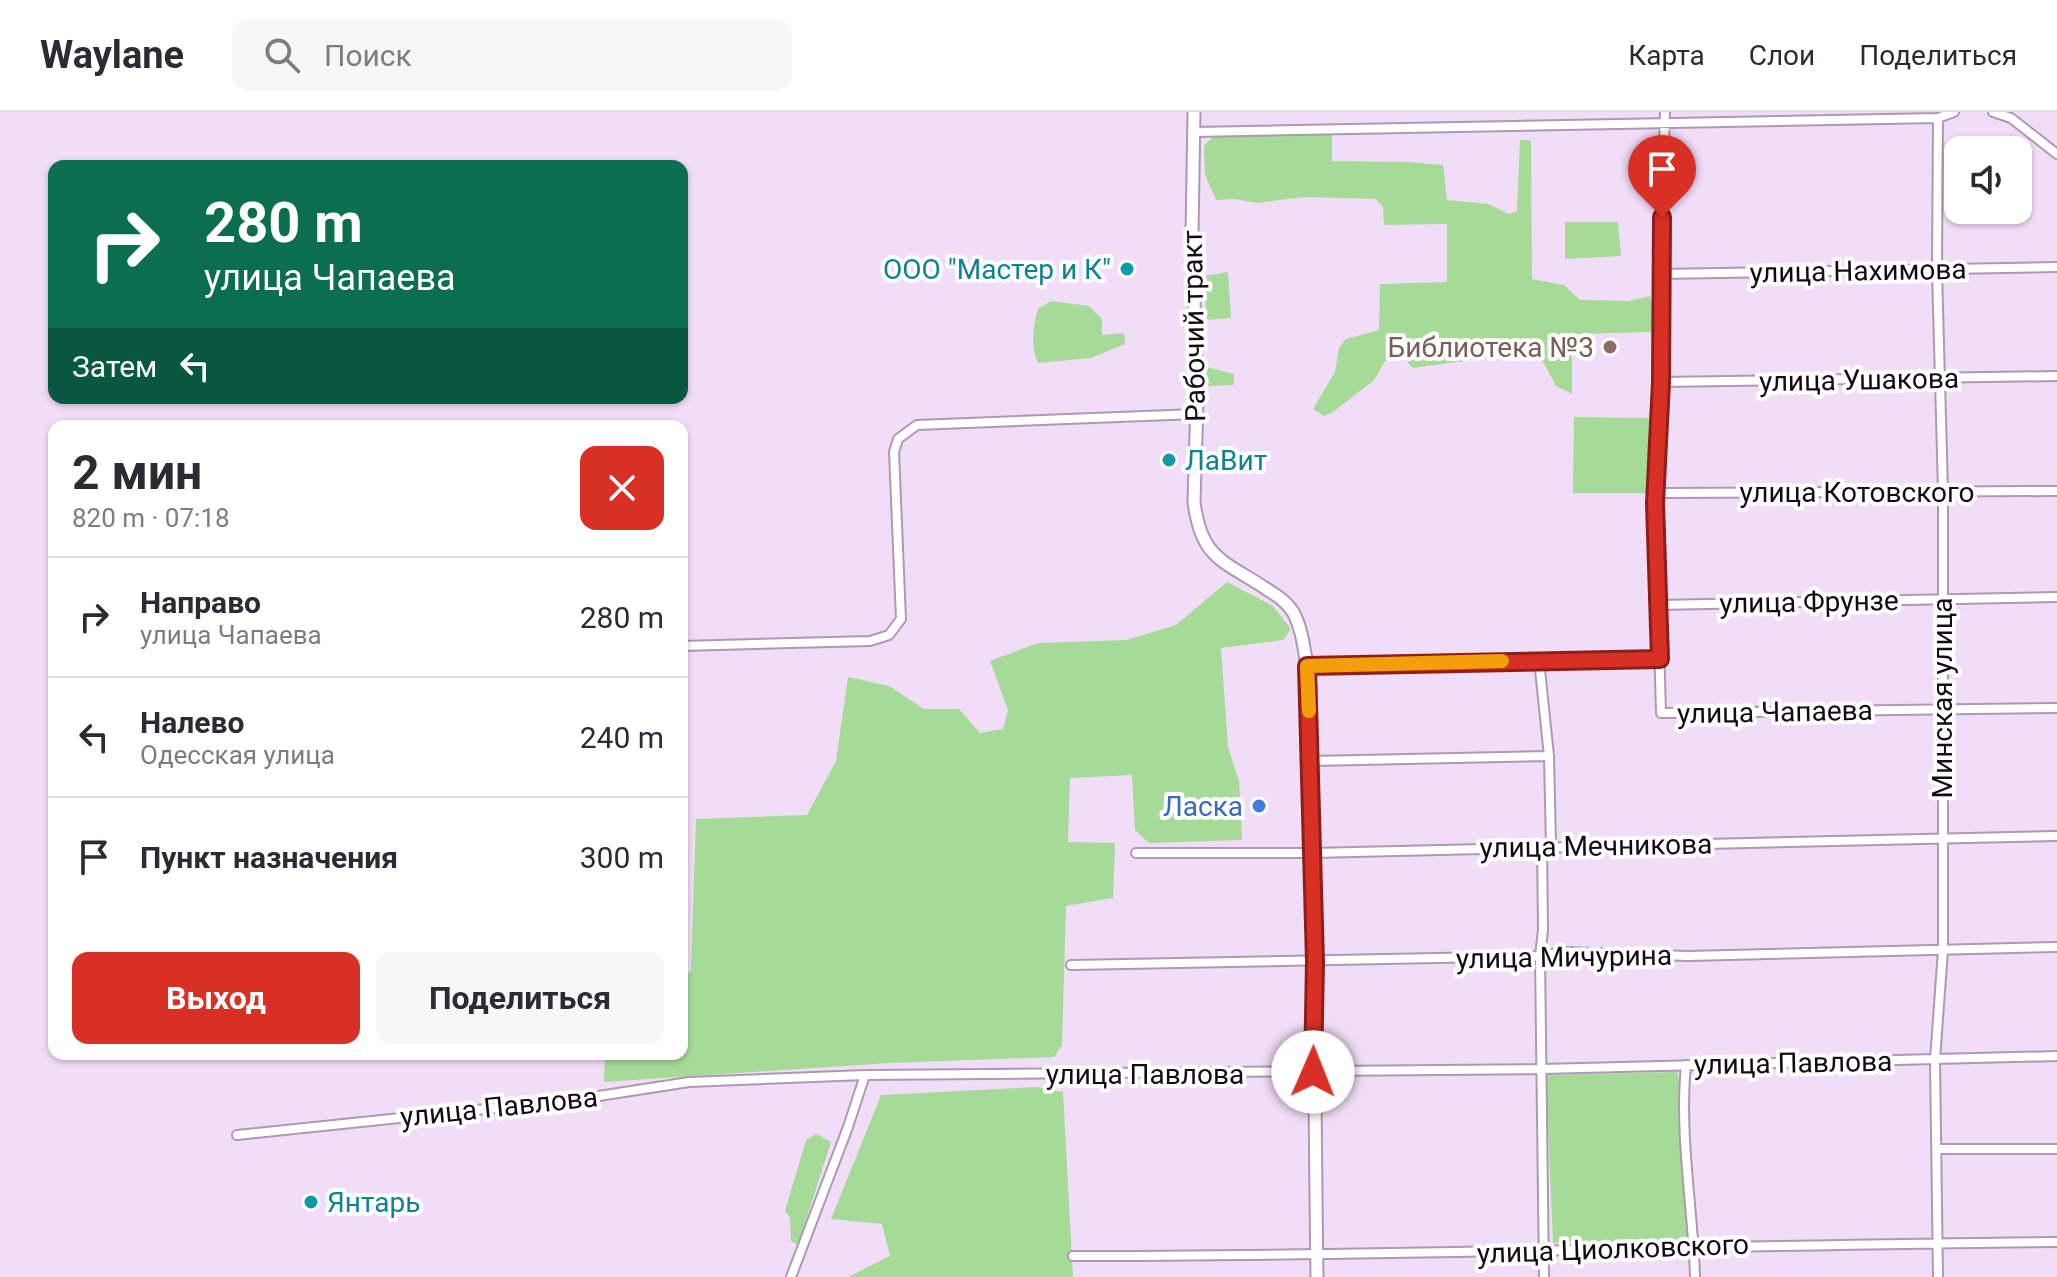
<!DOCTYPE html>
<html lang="ru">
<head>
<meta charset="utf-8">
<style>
  :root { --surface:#fff; --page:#f7f7f7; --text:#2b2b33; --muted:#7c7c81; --line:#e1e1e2; --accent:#d93025 }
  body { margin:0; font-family:Roboto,sans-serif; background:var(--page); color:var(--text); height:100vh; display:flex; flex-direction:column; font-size:30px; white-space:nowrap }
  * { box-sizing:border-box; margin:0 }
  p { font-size:26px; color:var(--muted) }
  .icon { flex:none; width:44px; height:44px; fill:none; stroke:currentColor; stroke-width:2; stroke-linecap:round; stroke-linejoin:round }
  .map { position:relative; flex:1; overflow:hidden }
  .drawer { position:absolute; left:48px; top:308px; width:640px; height:640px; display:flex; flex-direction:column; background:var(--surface); border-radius:16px; box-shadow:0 2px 6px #0004 }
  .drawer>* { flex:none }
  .guide { position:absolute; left:48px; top:48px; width:640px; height:244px; border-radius:16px; box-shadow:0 2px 6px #0004; background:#0b6e4f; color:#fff; overflow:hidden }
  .fabs { position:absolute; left:1944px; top:24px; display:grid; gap:16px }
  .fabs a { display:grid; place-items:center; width:88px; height:88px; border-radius:16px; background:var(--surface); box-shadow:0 2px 6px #0004; font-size:40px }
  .pin { position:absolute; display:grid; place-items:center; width:68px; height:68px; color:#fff; margin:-82px -34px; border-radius:50% 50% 50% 0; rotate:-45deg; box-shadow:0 0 8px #0007 }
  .pin .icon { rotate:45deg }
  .me { position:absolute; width:88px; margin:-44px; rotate:1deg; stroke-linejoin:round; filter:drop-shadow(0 0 6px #0008) }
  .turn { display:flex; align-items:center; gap:28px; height:168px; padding:0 24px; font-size:36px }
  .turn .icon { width:104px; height:104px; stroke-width:2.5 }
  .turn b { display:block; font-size:56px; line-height:68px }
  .then { display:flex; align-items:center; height:76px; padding:0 24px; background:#0003; gap:16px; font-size:30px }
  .round { display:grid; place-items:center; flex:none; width:84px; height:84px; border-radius:16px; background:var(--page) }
  .headline { display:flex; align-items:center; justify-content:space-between; height:136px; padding:0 24px }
  h1 { font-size:48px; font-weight:700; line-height:60px }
  .button { display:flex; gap:16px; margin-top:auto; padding:16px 24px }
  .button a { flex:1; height:92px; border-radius:16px; background:var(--accent); color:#fff; font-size:32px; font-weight:700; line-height:92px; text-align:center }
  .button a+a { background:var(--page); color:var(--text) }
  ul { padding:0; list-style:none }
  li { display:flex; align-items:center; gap:24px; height:120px; padding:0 24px; border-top:2px solid var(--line) }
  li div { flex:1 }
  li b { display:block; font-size:30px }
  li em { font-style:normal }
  header { display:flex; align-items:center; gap:48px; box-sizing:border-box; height:112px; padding:0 40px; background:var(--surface); border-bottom:2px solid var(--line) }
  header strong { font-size:38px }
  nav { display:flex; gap:44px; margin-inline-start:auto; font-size:28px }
  .search { width:560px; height:72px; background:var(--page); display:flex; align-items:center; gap:20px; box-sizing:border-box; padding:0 28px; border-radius:16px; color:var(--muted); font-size:30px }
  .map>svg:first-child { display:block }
  .green { fill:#a5db97 }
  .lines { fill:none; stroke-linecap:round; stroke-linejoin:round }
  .street-casing { stroke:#ad99b2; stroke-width:12 }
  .secondary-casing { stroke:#ad99b2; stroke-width:15 }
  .street { stroke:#fff; stroke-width:8 }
  .secondary { stroke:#fff; stroke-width:11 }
  .route-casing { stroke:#8d1f18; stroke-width:20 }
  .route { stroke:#d93025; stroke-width:14 }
  .slow { stroke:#f59e0b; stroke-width:14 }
  .culture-dot { fill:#0f9aa8; stroke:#fff; stroke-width:3 }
  .education-dot { fill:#8d6e63; stroke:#fff; stroke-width:3 }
  .shop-dot { fill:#3f7fe0; stroke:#fff; stroke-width:3 }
  .labels { text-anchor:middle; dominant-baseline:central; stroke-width:8; stroke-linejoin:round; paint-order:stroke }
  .culture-label { font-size:28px; fill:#0d838f; stroke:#fff; text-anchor:start }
  .street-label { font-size:28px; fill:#120b14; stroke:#fff }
  .education-label { font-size:28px; fill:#785e54; stroke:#fff; text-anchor:end }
  .shop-label { font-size:28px; fill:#366cbe; stroke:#fff; text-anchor:end }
</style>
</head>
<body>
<header>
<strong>Waylane</strong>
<div class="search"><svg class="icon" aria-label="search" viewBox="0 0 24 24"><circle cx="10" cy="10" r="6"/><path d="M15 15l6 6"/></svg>Поиск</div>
<nav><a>Карта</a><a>Слои</a><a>Поделиться</a></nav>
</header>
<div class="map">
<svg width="2057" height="1165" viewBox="0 0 2057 1165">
  <rect width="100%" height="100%" fill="#f2ddf8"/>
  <path class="green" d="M1323,21L1332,23V49L1409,50L1443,53L1447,88L1488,92L1509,102L1517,99L1520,28L1531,29L1532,167L1564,173L1580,188L1629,189L1650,184L1654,204V220L1572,222V282L1556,274L1539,242L1522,241L1413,256L1402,243L1385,249L1374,268L1332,301L1324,304L1313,297L1335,260L1339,236L1346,227L1379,218L1380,172L1447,170V112L1384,113L1383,95L1376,87L1304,85L1257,91L1234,87L1216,88L1205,62L1204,34L1214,24Z
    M1565,110H1618L1621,144L1565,147Z
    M1228,160L1231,206L1208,208L1206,204L1205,164Z
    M1051,189L1089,194L1102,207V223L1124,221L1125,232L1091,246L1038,251C1030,233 1033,215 1038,197Z
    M1207,255L1234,262V273L1207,274Z
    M1574,305L1649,306L1648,381H1573Z
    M1227,470L1273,494L1291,517L1283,528L1221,536L1228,635L1239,669L1242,728L1149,731L1135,718L1132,663L1070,666L1068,730L1115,731L1113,786L1066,794L1062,933L1054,945L890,951L604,970L605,942H682V864L691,860L696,707L807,703L836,649L848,565L889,574L924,597H959L980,621L1003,617L1008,598L990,549L1038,531L1126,528L1176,513Z
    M1678,960L1689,1129L1553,1131L1546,963Z
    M1037,975L1063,980L1073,1165H848L890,1144L882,1112L831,1107L881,983Z
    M816,1022L831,1030L798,1133L791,1129L790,1106L785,1099L806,1028Z"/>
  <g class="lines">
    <defs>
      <path id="street" d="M1665,0L1660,162L1661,270L1655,391L1661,601L2057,596
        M1993,0L2011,6L2057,42
        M1194,20L1938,6L1954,0
        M1660,162L2057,155
        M1661,270L2057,264
        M1657,381L2057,379
        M1658,493L2057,485
        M682,534L870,529L889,523L901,507L894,340L898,327L917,313L1196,302
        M1539,548L1549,644L1551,734
        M1307,554L1660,547
        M1311,649L1549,644
        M1542,734L1543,818L1540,844L1544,1165
        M1136,741H1312L2057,724
        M1071,853L1540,844L1564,840L1688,844L2057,835
        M1686,953C1679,1023 1693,1095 1695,1165
        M237,1023L573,988L689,970L865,963L1542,957L2057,944
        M1937,1037H2057
        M1073,1144C1401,1144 1729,1133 2057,1130
        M791,1165L848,1015L865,963
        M1938,1165L1935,948L1943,838V380L1937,158L1938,6"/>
      <path id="secondary" d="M1194,0L1192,122L1197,289L1194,390C1201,446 1222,448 1265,476C1276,483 1286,489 1293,500C1302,516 1304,537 1307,554C1315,758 1314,961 1317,1165"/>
    </defs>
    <use href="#street" class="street-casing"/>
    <use href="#secondary" class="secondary-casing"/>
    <use href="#street" class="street"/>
    <use href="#secondary" class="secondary"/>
  </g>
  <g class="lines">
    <defs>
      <path id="route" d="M1313,960L1315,850L1307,554L1660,547L1655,391L1661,270L1662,105"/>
    </defs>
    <use href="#route" class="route-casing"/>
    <use href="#route" class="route"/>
    <path class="slow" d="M1309,599L1307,554L1502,549"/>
  </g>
  <g class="culture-dot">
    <circle cx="1127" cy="157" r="8"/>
    <circle cx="1169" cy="348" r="8"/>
    <circle cx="311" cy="1090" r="8"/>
  </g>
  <circle class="education-dot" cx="1610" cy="235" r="8"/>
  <circle class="shop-dot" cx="1259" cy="694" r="8"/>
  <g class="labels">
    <g class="culture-label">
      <text x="1111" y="157" text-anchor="end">ООО "Мастер и К"</text>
      <text x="1185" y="348">ЛаВит</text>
      <text x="327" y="1090">Янтарь</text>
    </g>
    <g class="street-label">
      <text transform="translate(1858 159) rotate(-1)">улица Нахимова</text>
      <text transform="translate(1194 214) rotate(-91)">Рабочий тракт</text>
      <text transform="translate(1859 268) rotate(-1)">улица Ушакова</text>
      <text x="1857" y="380">улица Котовского</text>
      <text transform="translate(1809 490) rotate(-1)">улица Фрунзе</text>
      <text transform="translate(1942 586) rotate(-90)">Минская улица</text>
      <text transform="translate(1775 600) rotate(-1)">улица Чапаева</text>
      <text transform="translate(1596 734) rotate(-1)">улица Мечникова</text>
      <text transform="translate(1564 845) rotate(-1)">улица Мичурина</text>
      <text transform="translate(1793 951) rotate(-1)">улица Павлова</text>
      <text x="1145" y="962">улица Павлова</text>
      <text transform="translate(499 995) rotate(-6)">улица Павлова</text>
      <text transform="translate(1613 1137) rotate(-2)">улица Циолковского</text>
    </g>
    <g class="education-label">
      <text x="1594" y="235">Библиотека №3</text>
    </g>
    <g class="shop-label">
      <text x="1243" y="694">Ласка</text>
    </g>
  </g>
</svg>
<div class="fabs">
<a><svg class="icon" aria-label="sound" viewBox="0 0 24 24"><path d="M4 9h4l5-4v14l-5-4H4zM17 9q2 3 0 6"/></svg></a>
</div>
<div class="pin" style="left:1662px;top:105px;background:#d93025"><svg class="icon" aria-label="arrive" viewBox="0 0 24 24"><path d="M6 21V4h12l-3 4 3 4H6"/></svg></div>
<svg class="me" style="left:1313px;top:960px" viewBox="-20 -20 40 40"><circle r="19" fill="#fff"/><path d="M0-13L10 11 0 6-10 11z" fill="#d93025"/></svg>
<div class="guide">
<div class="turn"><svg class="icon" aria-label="right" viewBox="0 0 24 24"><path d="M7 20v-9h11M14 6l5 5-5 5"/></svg><div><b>280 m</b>улица Чапаева</div></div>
<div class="then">Затем<svg class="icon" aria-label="left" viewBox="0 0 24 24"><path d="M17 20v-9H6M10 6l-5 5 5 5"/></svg></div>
</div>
<section class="drawer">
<div class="headline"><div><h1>2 мин</h1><p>820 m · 07:18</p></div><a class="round" style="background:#d93025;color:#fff"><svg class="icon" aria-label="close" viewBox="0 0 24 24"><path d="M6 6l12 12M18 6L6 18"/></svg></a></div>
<ul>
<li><svg class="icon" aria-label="right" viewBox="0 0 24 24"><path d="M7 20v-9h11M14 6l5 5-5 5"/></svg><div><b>Направо</b><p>улица Чапаева</p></div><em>280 m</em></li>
<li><svg class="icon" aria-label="left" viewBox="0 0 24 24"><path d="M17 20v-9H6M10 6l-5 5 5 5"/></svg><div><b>Налево</b><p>Одесская улица</p></div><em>240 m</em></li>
<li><svg class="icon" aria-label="arrive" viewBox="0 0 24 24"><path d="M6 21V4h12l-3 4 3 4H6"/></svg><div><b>Пункт назначения</b></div><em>300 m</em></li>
</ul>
<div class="button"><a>Выход</a><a>Поделиться</a></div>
</section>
</div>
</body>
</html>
